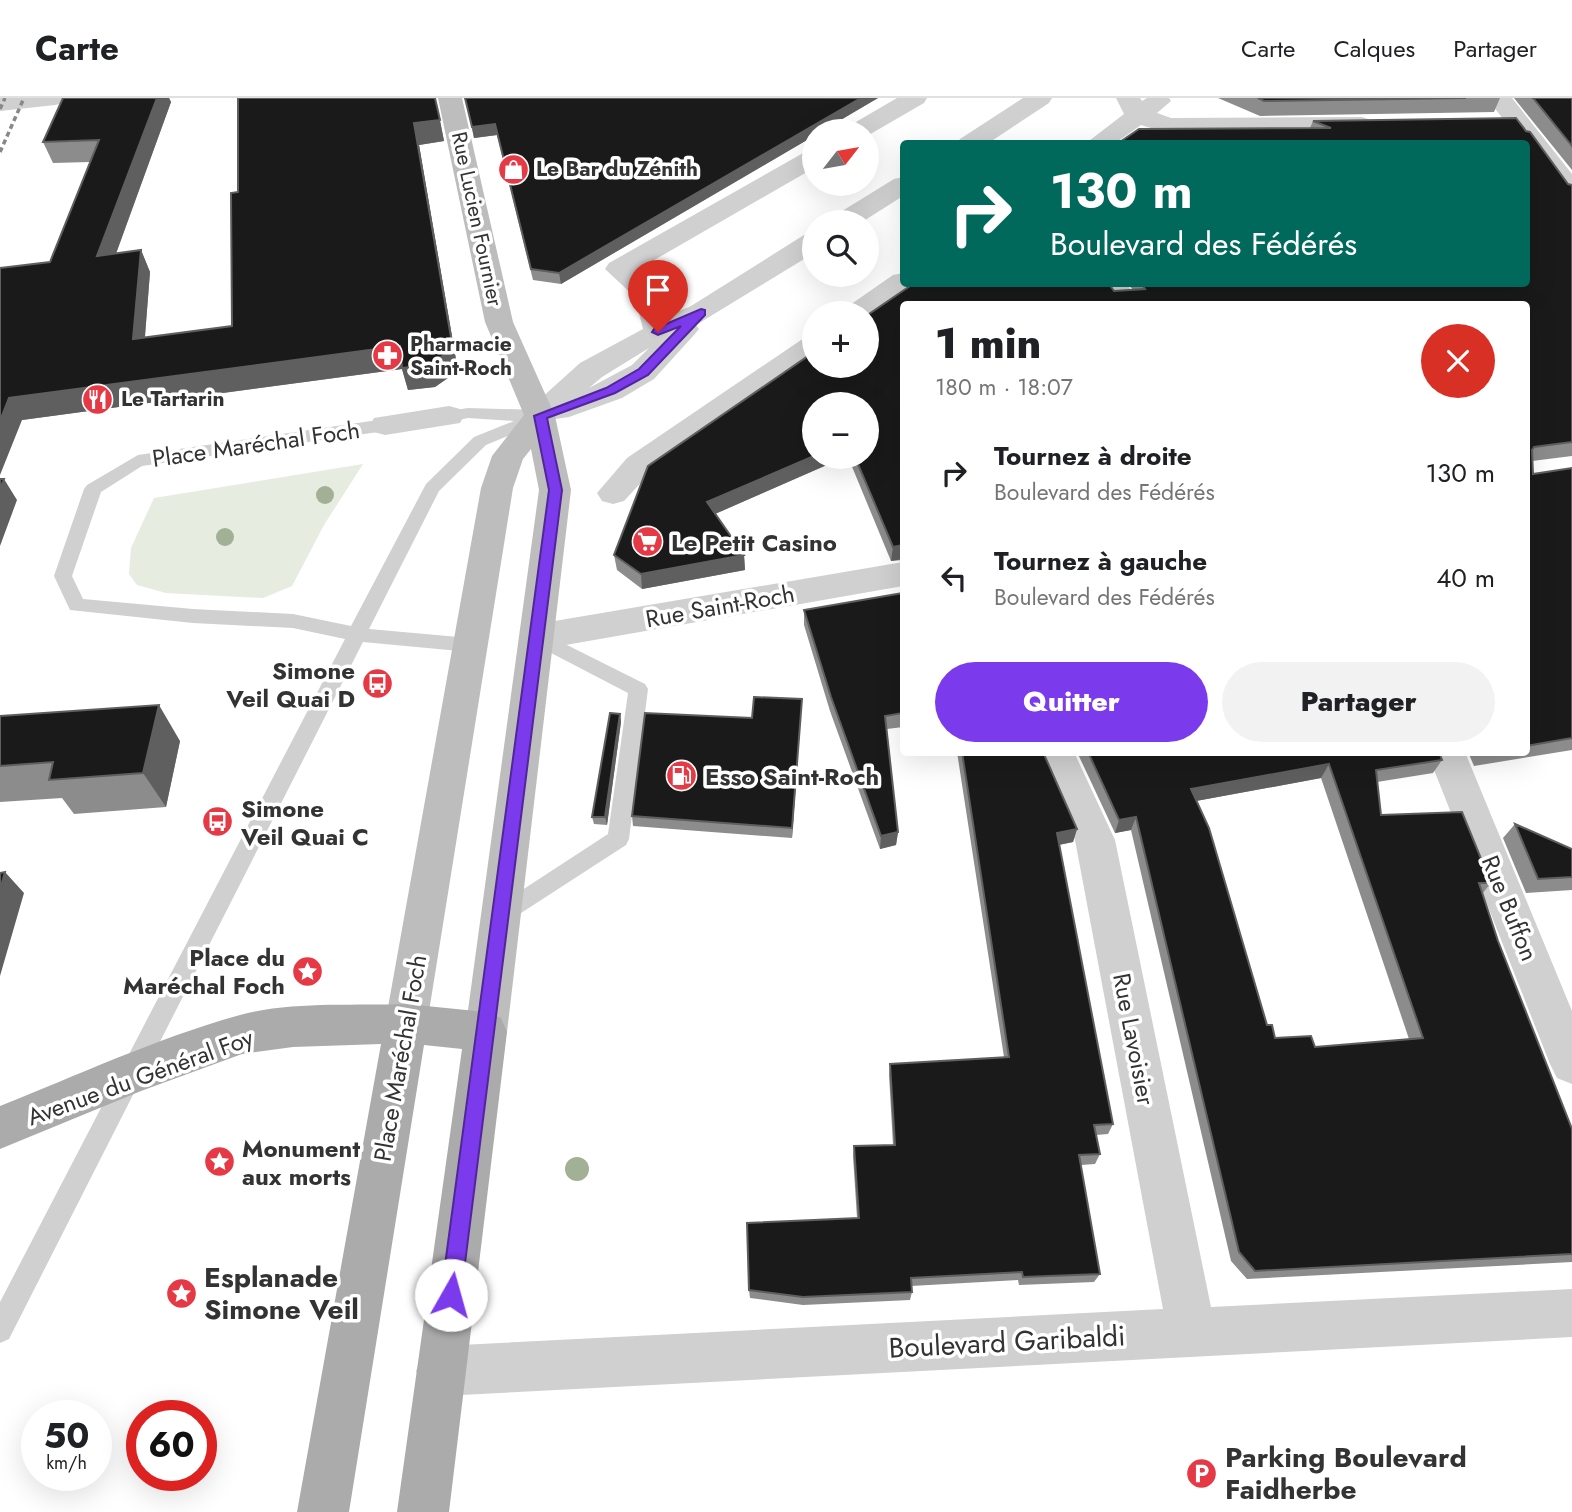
<!DOCTYPE html>
<html lang="fr">
<head>
<meta charset="utf-8">
<style>
  :root { --surface:#fff; --page:#f2f2f2; --text:#202124; --muted:#757577; --line:#e0e0e0; --accent:#7c3aed }
  body { margin:0; font-family:Jost,sans-serif; background:var(--page); color:var(--text); height:100vh; display:flex; flex-direction:column; font-size:26px; white-space:nowrap }
  * { box-sizing:border-box; margin:0 }
  p { font-size:23px; color:var(--muted) }
  .icon { flex:none; width:38px; height:38px; fill:none; stroke:currentColor; stroke-width:2; stroke-linecap:round; stroke-linejoin:round }
  .map { position:relative; flex:1; overflow:hidden }
  .details { position:absolute; left:900px; top:203px; width:630px; height:455px; display:flex; flex-direction:column; background:var(--surface); border-radius:7px; box-shadow:0 7px 28px #0002 }
  .details>* { flex:none }
  .banner { position:absolute; left:900px; top:42px; width:630px; height:147px; border-radius:7px; box-shadow:0 7px 28px #0002; background:#00695c; color:#fff; overflow:hidden }
  .needle { width:46px; rotate:59deg }
  .controls { position:absolute; left:802px; top:21px; display:grid; gap:14px }
  .controls a { display:grid; place-items:center; width:77px; height:77px; border-radius:50%; background:var(--surface); box-shadow:0 7px 28px #0002; font-size:35px }
  .speed { position:absolute; left:21px; top:1302px; display:flex; gap:14px; font-size:35px; font-weight:700; text-align:center }
  .speed>* { display:grid; place-content:center; width:91px; height:91px; border-radius:50%; background:var(--surface); box-shadow:0 7px 28px #0002; line-height:1 }
  .speed small { font-size:18px; font-weight:400 }
  .speed .limit { border:10px solid #d22; background:#fff; color:#111 }
  .pin { position:absolute; display:grid; place-items:center; width:60px; height:60px; color:#fff; margin:-72px -30px; border-radius:50% 50% 50% 0; rotate:-45deg; box-shadow:0 0 7px #0007 }
  .pin .icon { rotate:45deg }
  .me { position:absolute; width:77px; margin:-38px; rotate:7deg; stroke-linejoin:round; filter:drop-shadow(0 0 5px #0008) }
  .turn { display:flex; align-items:center; gap:24px; height:147px; padding:0 35px; font-size:32px }
  .turn .icon { width:91px; height:91px; stroke-width:2.5 }
  .turn b { display:block; font-size:49px; line-height:60px }
  .round { display:grid; place-items:center; flex:none; width:74px; height:74px; border-radius:37px; background:var(--page) }
  .head { display:flex; align-items:center; justify-content:space-between; height:119px; padding:0 35px }
  h1 { font-size:42px; font-weight:800; line-height:52px }
  .cta { display:flex; gap:14px; margin-top:auto; padding:14px 35px }
  .cta a { flex:1; height:80px; border-radius:42px; background:var(--accent); color:#fff; font-size:28px; font-weight:800; line-height:80px; text-align:center }
  .cta a+a { background:var(--page); color:var(--text) }
  ul { padding:0; list-style:none }
  li { display:flex; align-items:center; gap:21px; height:105px; padding:0 35px }
  li div { flex:1 }
  li b { display:block; font-size:26px }
  li em { font-style:normal }
  header { display:flex; align-items:center; gap:42px; box-sizing:border-box; height:98px; padding:0 35px; background:var(--surface); border-bottom:2px solid var(--line) }
  header strong { font-size:33px }
  nav { display:flex; gap:38px; margin-inline-start:auto; font-size:24px }
  .map>svg:first-child { display:block }
  .green { fill:#e6ecdf }
  .lines { fill:none; stroke-linecap:round; stroke-linejoin:round }
  .lane { fill:#d0d0d0; fill-rule:evenodd }
  .street { fill:#d0d0d0; fill-rule:evenodd }
  .secondary { fill:#bdbdbd; fill-rule:evenodd }
  .primary { fill:#ababab; fill-rule:evenodd }
  .rail { stroke:#888; stroke-width:3.5; stroke-dasharray:5 3.5; stroke-linecap:butt }
  .tree { fill:#a2b095 }
  .wall { fill:#8c8c8c; fill-rule:evenodd }
  .shaded-wall { fill:#5f5f5f }
  .building { fill:#1a1a1a; stroke:#5f5f5f; stroke-width:2; fill-rule:evenodd }
  .route { fill:#7c3aed; stroke:#51269a; stroke-width:2 }
  .labels { text-anchor:middle; dominant-baseline:central; stroke-width:7; stroke-linejoin:round; paint-order:stroke }
  .far-poi-label { font-size:21px; font-weight:bold; fill:#333; stroke:#fff; text-anchor:start }
  .far-street-label { font-size:21px; fill:#333; stroke:#fff }
  .street-label { font-size:24px; fill:#333; stroke:#fff }
  .poi-label { font-size:24px; font-weight:bold; fill:#333; stroke:#fff; text-anchor:start }
  .near-poi-label { font-size:28px; font-weight:bold; fill:#333; stroke:#fff; text-anchor:start }
  .near-street-label { font-size:28px; fill:#333; stroke:#fff }
</style>
</head>
<body>
<header>
<strong>Carte</strong>
<nav><a>Carte</a><a>Calques</a><a>Partager</a></nav>
</header>
<div class="map">
<svg width="1572" height="1414" viewBox="0 0 1572 1414">
  <rect width="100%" height="100%" fill="#fff"/>
  <path class="green" d="M363,366L324,427L292,488L263,500L166,495L137,487L129,476L131,450L154,400Z"/>
  <g class="lines">
    <path class="lane" d="M468,310L540,312L548,318L546,322L486,347L439,393L369,531L470,540L477,542L480,547L477,552L470,554L363,544L9,1241L0,1245V1204L345,541L293,530L193,525L70,512L54,478L84,391L87,387L138,357L385,321L391,323L393,327L385,333L142,368L101,394L72,478L83,501L193,511L293,516L351,528L426,386L474,339L514,323L468,320L449,324L441,318L443,314Z
      M537,532L645,586L648,591L629,741L626,747L501,828L493,825L490,818L493,811L608,736L628,595L530,544L527,539L530,534Z"/>
    <path class="street" d="M0,0H67L64,5L55,7L0,13Z
      M897,0H927L924,5L867,38L866,33H845L849,28Z
      M1023,0H1052L1049,5L987,46H957L960,41Z
      M1116,0H1140L1142,3L1147,0H1169L1171,3L1157,15L1171,20L1362,19L1371,22L1375,27L1371,32L1362,35L1195,37L1168,35L1141,27L1114,46H1085L1124,16Z
      M1487,0H1512L1572,76V101L1563,99L1526,51V46H1522Z
      M814,51V70L637,172L662,196L668,218L691,208L804,137L814,135V155L696,227L699,231L694,237L654,281L622,300L569,319L555,321L551,325L540,328L529,325L525,318L529,311L580,265L643,231L635,199L605,171L609,165L805,54ZM649,250L632,267L589,290L602,279Z
      M903,79V98L862,124H831L834,118L894,81Z
      M903,175V186H915L913,189L867,221L866,215H843L847,209L893,177Z
      M1099,186H1127L1139,206H1111Z
      M814,237V260L649,376L624,403L613,406L602,403L597,395L627,360L804,240Z
      M449,308L460,311L464,318L460,325L385,337L374,334L370,327L374,320Z
      M903,464V488L537,552L525,548L519,539L525,530L537,526Z
      M1036,654H1074L1115,742L1211,1209L1572,1191V1239L441,1298L423,1291L416,1273L423,1255L441,1248L1163,1211L1075,742Z
      M1427,654H1465L1572,913V986L1557,980L1550,966Z"/>
    <path class="secondary" d="M438,0H462L513,224L555,318L571,392L507,934L501,948L486,954L471,948L465,934L539,392L531,351L523,361L513,390L427,926L421,940L406,946L391,940L385,926L481,390L492,358L524,317L485,224Z"/>
    <path class="primary" d="M406,906L486,914L501,920L507,934L449,1414H397L462,951L424,947L349,1414H297L381,946L293,949L242,956L141,993L0,1051V1008C78,977 160,939 240,917C292,903 353,908 406,906Z"/>
    <path class="rail" d="M0,11L5,0
      M0,54L24,0"/>
  </g>
  <g class="tree">
    <circle cx="325" cy="397" r="9"/>
    <circle cx="225" cy="439" r="9"/>
    <circle cx="577" cy="1071" r="12"/>
  </g>
  <path class="wall" d="M63,0H169L171,4L116,156L141,152L150,174L145,239L232,228L238,94L435,0L444,43L419,47L458,273L435,289L408,292L402,271L22,322L50,164L90,64L53,65L43,44Z
    M465,0H878L561,186L533,182L497,37L474,40Z
    M1218,0H1500L1494,14L1260,18Z
    M1514,0H1572V72Z
    M1516,20L1526,33L1530,34L1568,86L1572,87V358L1532,363L1533,376L1572,370V652L1474,668L1468,654H1526V206H903V462L891,463L848,359H866V306H814V359H845L715,416L744,457L745,472L642,491L617,472L614,457L648,368L814,254V268H866V218L913,186H1109L1114,193L1133,192L1128,186H1526V46H1117L1139,31L1310,30L1313,23Z
    M903,495V629L887,631L898,734L896,747L880,751L830,613L804,527V512Z
    M802,601L792,740L633,728L632,718L752,620Z
    M620,616L621,624L607,727L594,726L592,719Z
    M0,618L180,643L166,709L74,716L62,700L0,704Z
    M957,654H1043L1077,731L1073,744L1059,747L1113,1026L1108,1036L1096,1037L1100,1056L1095,1066L1081,1067L1100,1176L1094,1184L1019,1187L1018,1182L911,1188L912,1194L910,1202L803,1207L750,1200L749,1192L857,1120L853,1058L854,1048L893,1047L889,977L890,966L1004,959Z
    M1077,654H1439L1442,662L1433,675L1377,684L1381,717L1491,785L1482,796L1498,843L1572,1031V1164L1247,1181L1231,1163L1131,732L1115,735ZM1321,680L1409,941L1315,949L1275,940L1267,927L1196,703Z
    M1515,726L1572,751V792L1526,795L1503,740Z"/>
  <path class="shaded-wall" d="M157,0H169L171,4L107,180L97,158Z
    M861,0H878L822,33H814V38L561,186L559,175Z
    M440,22L444,43L419,47L458,273L435,289L408,292L402,271L22,322L0,377V323L9,300L400,248L414,25Z
    M495,26L497,37L474,40L472,29Z
    M141,152L150,174L143,262L133,241Z
    M814,358V359H845L708,419L707,404Z
    M4,381L17,402L0,448V391Z
    M903,447V461L891,463L893,449Z
    M744,457L745,472L642,491L641,476Z
    M802,601L801,612L792,740V730Z
    M159,607L180,643L166,709L143,675Z
    M620,616L621,624L607,727L605,719Z
    M1329,666L1321,680L1185,705L1191,691Z
    M1136,719L1131,732L1115,735L1119,722Z
    M1077,731L1073,744L1053,748L1057,735Z
    M898,734L896,747L880,751L881,738Z
    M5,774L24,795L0,878V792Z"/>
  <path class="building" d="M63,0H157L97,158L141,152L133,241L232,228L231,95L238,94V0H435L440,22L414,25L453,251L429,267L402,270L400,248L9,300L0,323V170L50,164L99,42L43,44Z
    M465,0H861L559,175L531,171L495,26L472,29Z
    M1258,0H1466L1264,3Z
    M1533,0H1572V48Z
    M1516,20L1526,33L1530,34L1568,86L1572,87V344L1534,349L1532,352L1533,376L1572,370V640L1526,648V206H903V447L893,449L855,359H866V306H814V358L707,404L744,457L641,476L614,457L648,368L814,254V268H866V218L913,186H1109L1114,193L1145,191L1142,186H1526V46H1117L1139,31L1331,30L1313,23Z
    M0,381H4L0,391Z
    M903,495V615L885,618L898,734L881,738L831,599L804,512Z
    M754,599L802,601L792,730L632,718L645,615L752,620Z
    M159,607L143,675L49,682L53,664L0,668V618Z
    M610,615L620,616L605,719H592Z
    M962,654H1043L1077,731L1057,735L1113,1026L1094,1027L1100,1056L1079,1057L1100,1176L1023,1179L1022,1174L911,1180L912,1194L803,1199L749,1192L747,1125L859,1120L854,1048L895,1047L890,966L1009,959Z
    M1088,654H1439L1442,662L1376,672L1381,717L1462,714L1491,785H1479L1498,843L1572,1031V1156L1255,1173L1239,1154L1136,719L1119,722ZM1329,666L1423,940L1315,949L1311,938L1275,940L1272,927H1267L1209,730L1191,691Z
    M1515,726L1572,751V779L1538,781Z
    M5,774L0,792V775Z"/>
  <path class="route" d="M701,211L705,212V217L648,277L615,295L547,320L562,392L461,1197L458,1204L451,1207L444,1204L441,1197L549,392L534,318L606,290L639,271L681,228L658,237L652,234L654,231Z"/>
  <defs>
    <symbol id="shop-disc" viewBox="-11 -11 22 22"><circle r="9.5" fill="#e63946" stroke="#fff"/><path d="M-5-2.5h2.3a2.7 3.5 0 0 1 5.4 0H5L5.5 6h-11ZM-1.5-2.5h3a1.5 2.3 0 0 0-3 0Z" fill="#fff"/></symbol>
    <symbol id="pharmacy-disc" viewBox="-11 -11 22 22"><circle r="9.5" fill="#e63946" stroke="#fff"/><path d="M-2-6h4v4h4v4h-4v4h-4v-4h-4v-4h4Z" fill="#fff"/></symbol>
    <symbol id="restaurant-disc" viewBox="-11 -11 22 22"><circle r="9.5" fill="#e63946" stroke="#fff"/><path d="M-5-6h1v4h1v-4h1v4h1v-4h1v5L-1.5 .5V6h-2V.5L-5-1ZM5-6V6H3V1.5H1.5Q1.5-4 5-6Z" fill="#fff"/></symbol>
    <symbol id="supermarket-disc" viewBox="-11 -11 22 22"><circle r="9.5" fill="#e63946" stroke="#fff"/><path d="M-6-5.5h2.5l.6 2H6L4.5 2H-2.5L-4.4-4H-6ZM-1.5 3.2a1.3 1.3 0 1 0 .1 0ZM3 3.2a1.3 1.3 0 1 0 .1 0Z" fill="#fff"/></symbol>
    <symbol id="bus-disc" viewBox="-11 -11 22 22"><circle r="9.5" fill="#e63946" stroke="#fff"/><path d="M-5-6H5V4H4V6H2V4H-2V6H-4V4H-5ZM-3.5-4V0h7V-4ZM-3.5 1.2v1.5H-2V1.2ZM2 1.2v1.5H3.5V1.2Z" fill="#fff"/></symbol>
    <symbol id="fuel-disc" viewBox="-11 -11 22 22"><circle r="9.5" fill="#e63946" stroke="#fff"/><path d="M-5.5-6h7V0h2V4h1.3V-2.5L3-4.5l.8-.8L6-3V5H2.5V1h-1V6h-7ZM-4.2-4.7v3.2H.2V-4.7Z" fill="#fff"/></symbol>
    <symbol id="sight-disc" viewBox="-11 -11 22 22"><circle r="9.5" fill="#e63946" stroke="#fff"/><path d="M0-6L1.8-2.2L6-1.7L2.9 1.2L3.7 5.4L0 3.3L-3.7 5.4L-2.9 1.2L-6-1.7L-1.8-2.2Z" fill="#fff"/></symbol>
    <symbol id="parking-disc" viewBox="-11 -11 22 22"><circle r="9.5" fill="#e63946" stroke="#fff"/><path d="M-3.5-5.5H1a3.5 3.5 0 0 1 0 7H-1V5.5H-3.5ZM-1-3.4V-.6H.8a1.4 1.4 0 0 0 0-2.8Z" fill="#fff"/></symbol>
  </defs>
  <g fill-rule="evenodd">
    <use href="#shop-disc" x="496" y="54" width="35" height="35"/>
    <use href="#pharmacy-disc" x="370" y="240" width="35" height="35"/>
    <use href="#restaurant-disc" x="80" y="284" width="35" height="35"/>
    <use href="#supermarket-disc" x="630" y="426" width="35" height="35"/>
    <use href="#bus-disc" x="360" y="568" width="35" height="35"/>
    <use href="#fuel-disc" x="664" y="660" width="35" height="35"/>
    <use href="#bus-disc" x="200" y="706" width="35" height="35"/>
    <use href="#sight-disc" x="290" y="856" width="35" height="35"/>
    <use href="#sight-disc" x="202" y="1046" width="35" height="35"/>
    <use href="#sight-disc" x="164" y="1178" width="35" height="35"/>
    <use href="#parking-disc" x="1184" y="1358" width="35" height="35"/>
  </g>
  <g class="labels">
    <g class="far-poi-label">
      <text x="536" y="71">Le Bar du Zénith</text>
      <text x="410" y="246">Pharmacie<tspan x="410" dy="24">Saint-Roch</tspan></text>
      <text x="121" y="301">Le Tartarin</text>
    </g>
    <g class="far-street-label">
      <text transform="translate(477 121) rotate(78)">Rue Lucien Fournier</text>
    </g>
    <g class="street-label">
      <text transform="translate(256 346) rotate(-8)">Place Maréchal Foch</text>
      <text transform="translate(720 508) rotate(-10)">Rue Saint-Roch</text>
      <text transform="translate(1510 810) rotate(68)">Rue Buffon</text>
      <text transform="translate(1134 941) rotate(79)">Rue Lavoisier</text>
      <text transform="translate(400 960) rotate(-80)">Place Maréchal Foch</text>
      <text transform="translate(140 979) rotate(-20)">Avenue du Général Foy</text>
    </g>
    <g class="poi-label">
      <text x="671" y="444">Le Petit Casino</text>
      <text x="355" y="572" text-anchor="end">Simone<tspan x="355" dy="28">Veil Quai D</tspan></text>
      <text x="705" y="678">Esso Saint-Roch</text>
      <text x="241" y="710">Simone<tspan x="241" dy="28">Veil Quai C</tspan></text>
      <text x="285" y="859" text-anchor="end">Place du<tspan x="285" dy="28">Maréchal Foch</tspan></text>
      <text x="242" y="1050">Monument<tspan x="242" dy="28">aux morts</tspan></text>
    </g>
    <g class="near-poi-label">
      <text x="204" y="1179">Esplanade<tspan x="204" dy="32">Simone Veil</tspan></text>
      <text x="1225" y="1359">Parking Boulevard<tspan x="1225" dy="32">Faidherbe</tspan></text>
    </g>
    <g class="near-street-label">
      <text transform="translate(1007 1244) rotate(-3)">Boulevard Garibaldi</text>
    </g>
  </g>
</svg>
<div class="controls">
<a><svg class="needle" viewBox="-14 -14 28 28"><path d="M0-13l5 13h-10z" fill="#e53935"/><path d="M0 13l5-13h-10z" fill="#757577"/></svg></a>
<a><svg class="icon" aria-label="search" viewBox="0 0 24 24"><circle cx="10" cy="10" r="6"/><path d="M15 15l6 6"/></svg></a>
<a>+</a>
<a>−</a>
</div>
<div class="speed"><div>50<small>km/h</small></div><div class="limit">60</div></div>
<div class="pin" style="left:658px;top:234px;background:#d93025"><svg class="icon" aria-label="arrive" viewBox="0 0 24 24"><path d="M6 21V4h12l-3 4 3 4H6"/></svg></div>
<svg class="me" style="left:451px;top:1197px" viewBox="-20 -20 40 40"><circle r="19" fill="#fff"/><path d="M0-13L10 11 0 6-10 11z" fill="#7c3aed"/></svg>
<div class="banner">
<div class="turn"><svg class="icon" aria-label="right" viewBox="0 0 24 24"><path d="M7 20v-9h11M14 6l5 5-5 5"/></svg><div><b>130 m</b>Boulevard des Fédérés</div></div>
</div>
<section class="details">
<div class="head"><div><h1>1 min</h1><p>180 m · 18:07</p></div><a class="round" style="background:#d93025;color:#fff"><svg class="icon" aria-label="close" viewBox="0 0 24 24"><path d="M6 6l12 12M18 6L6 18"/></svg></a></div>
<ul>
<li><svg class="icon" aria-label="right" viewBox="0 0 24 24"><path d="M7 20v-9h11M14 6l5 5-5 5"/></svg><div><b>Tournez à droite</b><p>Boulevard des Fédérés</p></div><em>130 m</em></li>
<li><svg class="icon" aria-label="left" viewBox="0 0 24 24"><path d="M17 20v-9H6M10 6l-5 5 5 5"/></svg><div><b>Tournez à gauche</b><p>Boulevard des Fédérés</p></div><em>40 m</em></li>
</ul>
<div class="cta"><a>Quitter</a><a>Partager</a></div>
</section>
</div>
</body>
</html>
